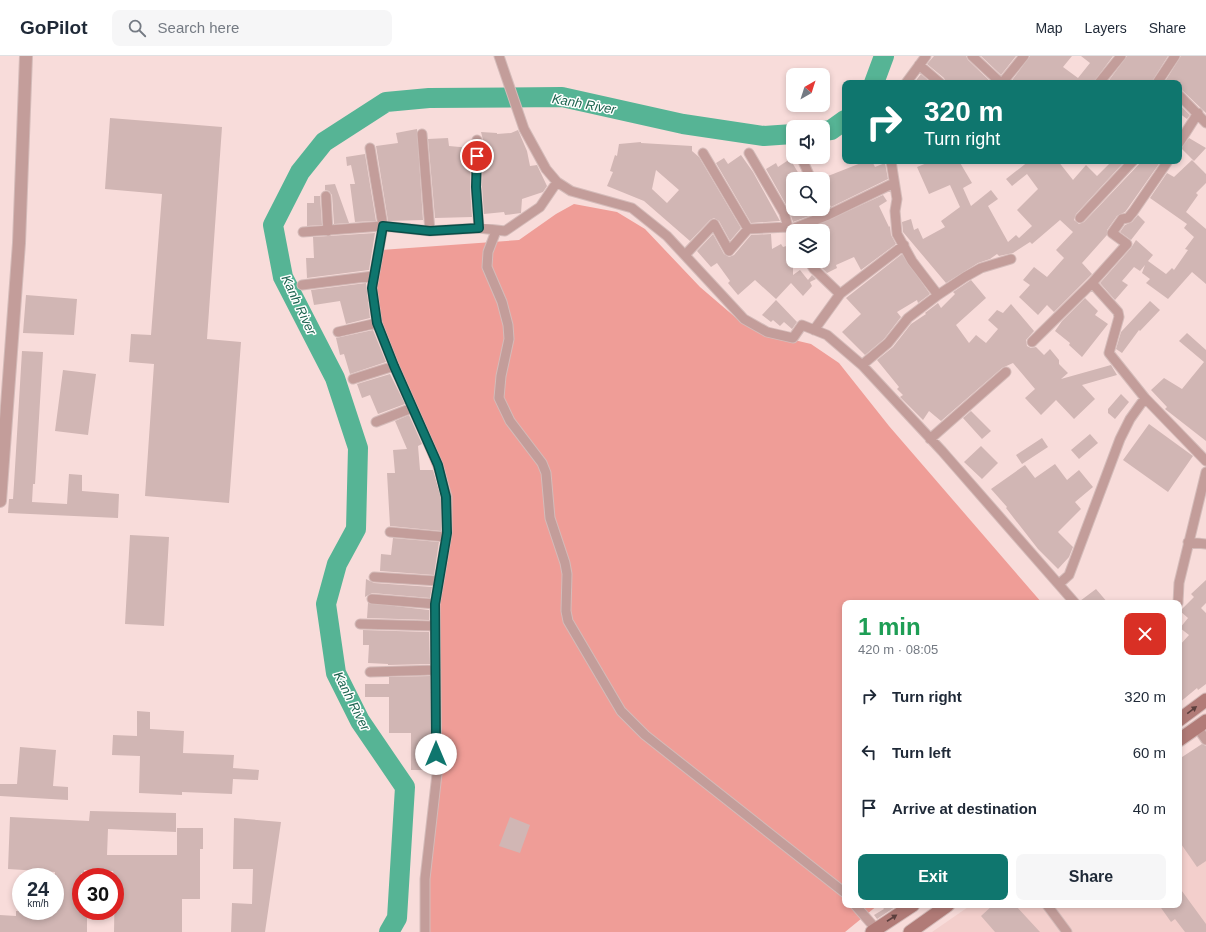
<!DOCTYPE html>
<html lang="en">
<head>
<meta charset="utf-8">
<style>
  :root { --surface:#fff; --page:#f6f6f7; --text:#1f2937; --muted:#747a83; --line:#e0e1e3; --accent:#0f766e }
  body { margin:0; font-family:Arial,sans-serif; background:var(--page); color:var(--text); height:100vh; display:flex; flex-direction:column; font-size:15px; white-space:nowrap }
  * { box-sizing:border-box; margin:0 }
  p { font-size:13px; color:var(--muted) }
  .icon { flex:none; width:22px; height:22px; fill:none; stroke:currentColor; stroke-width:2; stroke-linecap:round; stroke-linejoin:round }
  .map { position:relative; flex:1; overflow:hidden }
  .drawer { position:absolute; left:842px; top:544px; width:340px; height:308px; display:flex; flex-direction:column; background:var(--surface); border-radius:8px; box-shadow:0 2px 6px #0003 }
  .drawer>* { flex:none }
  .banner { position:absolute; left:842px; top:24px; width:340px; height:84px; border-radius:8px; box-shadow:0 2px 6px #0003; background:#0f766e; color:#fff; overflow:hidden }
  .needle { width:26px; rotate:39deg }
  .fabs { position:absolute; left:786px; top:12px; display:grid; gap:8px }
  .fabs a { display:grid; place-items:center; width:44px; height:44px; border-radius:8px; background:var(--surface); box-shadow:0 2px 6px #0003; font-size:20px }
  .speed { position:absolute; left:12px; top:812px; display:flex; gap:8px; font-size:20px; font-weight:700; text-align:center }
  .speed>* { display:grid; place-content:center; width:52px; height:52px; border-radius:50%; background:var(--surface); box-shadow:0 2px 6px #0003; line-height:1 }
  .speed small { font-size:10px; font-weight:400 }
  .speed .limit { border:6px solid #d22; background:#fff; color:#111 }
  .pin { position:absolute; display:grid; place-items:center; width:34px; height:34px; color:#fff; margin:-17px; border:2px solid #fff; border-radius:50%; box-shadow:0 1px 4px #0007 }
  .me { position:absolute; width:44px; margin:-22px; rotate:0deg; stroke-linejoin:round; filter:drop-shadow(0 0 3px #0008) }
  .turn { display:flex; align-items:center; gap:14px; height:84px; padding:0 16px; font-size:18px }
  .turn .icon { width:52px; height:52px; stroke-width:2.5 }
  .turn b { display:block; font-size:28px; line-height:34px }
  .round { display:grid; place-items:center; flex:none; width:42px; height:42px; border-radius:8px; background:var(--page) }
  .summary { display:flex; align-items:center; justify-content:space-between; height:68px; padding:0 16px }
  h1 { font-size:24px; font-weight:700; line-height:30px; color:#1e9e55 }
  .button { display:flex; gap:8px; margin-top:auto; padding:8px 16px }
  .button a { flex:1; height:46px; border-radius:8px; background:var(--accent); color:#fff; font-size:16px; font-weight:700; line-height:46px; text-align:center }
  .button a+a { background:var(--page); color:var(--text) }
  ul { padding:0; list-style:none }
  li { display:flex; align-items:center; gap:12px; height:56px; padding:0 16px }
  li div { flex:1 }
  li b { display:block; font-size:15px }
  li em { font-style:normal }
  header { display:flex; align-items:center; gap:24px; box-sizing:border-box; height:56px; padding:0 20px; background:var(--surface); border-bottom:1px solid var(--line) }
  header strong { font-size:19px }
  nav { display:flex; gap:22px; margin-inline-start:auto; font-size:14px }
  .search { width:280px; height:36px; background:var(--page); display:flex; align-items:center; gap:10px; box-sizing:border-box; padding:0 14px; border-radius:8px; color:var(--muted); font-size:15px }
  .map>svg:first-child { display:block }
  .built { fill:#f3cfcc }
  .green { fill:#ef9d97 }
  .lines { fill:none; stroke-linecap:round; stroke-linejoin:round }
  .river { stroke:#56b495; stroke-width:20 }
  .building { fill:#d1b6b4; fill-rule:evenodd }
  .minor-casing { stroke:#d4bbb9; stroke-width:11 }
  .tertiary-casing { stroke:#d4bbb9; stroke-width:14 }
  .secondary-casing { stroke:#d4bbb9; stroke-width:15 }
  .minor { stroke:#c39d9a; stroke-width:9 }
  .tertiary { stroke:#c39d9a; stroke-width:12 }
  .secondary { stroke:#b17b77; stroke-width:13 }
  .oneway { fill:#5c3f3d }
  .route-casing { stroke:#0a4d48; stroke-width:10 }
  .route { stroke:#0f766e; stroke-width:7 }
  .labels { text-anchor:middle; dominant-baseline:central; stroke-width:3; stroke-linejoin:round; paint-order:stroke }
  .water-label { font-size:13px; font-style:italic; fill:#1c644f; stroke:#fff }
</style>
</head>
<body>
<header>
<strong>GoPilot</strong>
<div class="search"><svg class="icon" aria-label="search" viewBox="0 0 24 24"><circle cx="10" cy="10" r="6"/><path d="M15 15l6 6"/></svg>Search here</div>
<nav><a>Map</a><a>Layers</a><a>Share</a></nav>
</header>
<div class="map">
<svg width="1206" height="876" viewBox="0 0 1206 876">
  <rect width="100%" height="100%" fill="#f8dcda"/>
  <path class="built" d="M1179,712L1206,745V876H932L971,849H1179Z"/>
  <path class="green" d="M574,148L617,156L645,173L700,231L735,261L769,278L811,288L839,307L889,370L1042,547H845V849H878L845,876H423L433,754V573L446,459L435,417L384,291L374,271L368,242L381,194L519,184L556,158Z"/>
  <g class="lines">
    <path class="river" d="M874,27L884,0
      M823,75L831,74L845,64
      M389,876L397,862L405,731L360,665L336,617L326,548L337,508L356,473L358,392L335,322L283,221L273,169L300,116L324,86L386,46L429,42L562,41L683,68L764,80L793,78"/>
  </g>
  <path class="building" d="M934,0H966L968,4L992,27H946L944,22L927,8Z
    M981,0H1016L1001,19Z
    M1030,0H1072L1063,11L1078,22L1090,7L1081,0H1113L1093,27H1010Z
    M1127,0H1168L1151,27H1107Z
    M1181,0H1206V57L1183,35L1179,33V27H1164Z
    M921,18L931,27H914Z
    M1179,48L1190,59L1187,63L1179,57Z
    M110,62L222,71L207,283L241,286L229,447L145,440L154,308L129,306L131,278L151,279L162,138L105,133Z
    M417,73L423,164L388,165L376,90L398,87L396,77Z
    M518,74L527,95L530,110L537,109L547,130L543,136L522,143L521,157L505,159L504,156L484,158L482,131L483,84L481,76L497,77V78L511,77Z
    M448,82L449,90L471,92L470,131L472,161L435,162L428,83Z
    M1189,82L1206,92L1194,105L1181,92Z
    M641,86V87L692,90V95L699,101L741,172L730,185L719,165L714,162L710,164L690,185L644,145L607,130L613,116L610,115L615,99L617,100L619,88ZM656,114L679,134L667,147L652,133Z
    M365,98L376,165L355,166L350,128H355L351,109L347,110L346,101Z
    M741,99L753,116L780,165L751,167L716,107L724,102L728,108Z
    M790,103L802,123H793V153H819L820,156L793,166L789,154L766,113L776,107L778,111Z
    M1192,104L1206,118V127L1196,137L1198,139L1186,156L1206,173V228L1192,216L1168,243L1146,227L1150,223L1142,217L1145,209L1140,215L1134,211L1122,225L1128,229L1115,244L1100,227L1131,192L1136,184L1153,199L1148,205L1166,218L1172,212L1174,214L1188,194L1185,193L1194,181L1184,172L1187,168L1150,142L1167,117L1174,121Z
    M866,105H872L875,111L885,107L888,123L831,151L827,143L823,142V122Z
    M932,105H959L972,127L963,132L971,150L991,134L998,143L988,150L1008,186L1016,179L1019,182L1032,170L1017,154L1038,133L1027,118L1012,130L1006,123L1029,105H1058L1073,124L1086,109L1097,120L1112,105H1125L1076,158L1074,164L1079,168L1084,166L1142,105H1161L1128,152L1125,156L1117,160L1107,174V179L1082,207L1092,218L1054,256L1047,249L1038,259L1019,241L1030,229L1023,224L1034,211L1047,221L1064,202L1056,194L1073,176L1060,164L1032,188L1030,186L1013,197L999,200L997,198L990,203L978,207L946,227L903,176L902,166L911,163L914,174L918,172L923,183L945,171L941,165L960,151L950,129L929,138L917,111Z
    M335,128L349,167L334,168L332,139L329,135L325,134V129Z
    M883,139L887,145L879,150L889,171L890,170L891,179L896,188L861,214L854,201L836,209L837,212L827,217L820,210L823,207V175H804Z
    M314,140H320L322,169L307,170V147H314Z
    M1138,159L1145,166L1131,184L1120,176L1125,169L1132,166Z
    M375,177L369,214L307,222L306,202H314L313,181Z
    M713,178L724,198L729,201L734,199L751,179L771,178L772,193L781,188L783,191L793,188V219L800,214L808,224L812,219L816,223L810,226L812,230L803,240L791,227L776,243L755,224L738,239L728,227L730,225L717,207L711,211L697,195Z
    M902,198L930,238L918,247L917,244L897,256L901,261L884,283L865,299L842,276L861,258L846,242Z
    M971,224L986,242L956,269L969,287L976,279L986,287L998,273L988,264L997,254L1003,257L1011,248L1034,275L1026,284L1027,290L1031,292L1036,291L1044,299L1050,293L1059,304V308L1068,317L1061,323L1111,309L1117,319L1082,329L1095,343L1074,363L1056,344L1041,359L1025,342L1035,333L1013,307L1002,312L941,365L929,355L923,364L900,341L903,339L897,333L899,331L877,304L893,291L911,268L926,258L925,257L938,247L941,252L955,238L953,236Z
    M366,227L370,262L346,268L340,245L314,249L311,234Z
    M26,239L77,243L74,279L23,277Z
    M1085,242L1098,255L1095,259L1108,268L1082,301L1069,289L1070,287L1055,275L1062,265Z
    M776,244L797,266L792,273L784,266L780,270L773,264L771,266L762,259Z
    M1150,245L1160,254L1140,275L1139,274L1122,297L1116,293L1121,276Z
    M373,274L386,306L350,318L344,298L340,299L336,282Z
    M1187,277L1206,294V385L1165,353L1167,351L1151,334L1164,322L1182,333L1204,306L1179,285Z
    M22,295L43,296L35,428H33L32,446L67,448L69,418L82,419V435L119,438L118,462L8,457L9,443H13L14,428Z
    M63,314L96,318L88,379L55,375Z
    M390,318L405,348L378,358L370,339L362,342L357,328Z
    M1121,338L1129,346L1115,363L1108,357V353Z
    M971,355L991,375L982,383L963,362Z
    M409,359L422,388L418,390L420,414H433L441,442V475L390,470L387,417H395L393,394L407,393L395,365Z
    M1149,368L1193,400L1168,436L1123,404Z
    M1090,378L1098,387L1079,403L1071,394Z
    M1042,382L1048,391L1022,408L1016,399Z
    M981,390L998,407L982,423L964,406Z
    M1055,408L1067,424L1079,414L1093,431L1075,446L1081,453L1058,476L1073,491L1069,501L1058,513L1038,493L1006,452L1007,451L991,433L1025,409L1035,422Z
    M130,479L169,481L164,570L125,568Z
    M393,482L439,486L434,519L380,515L381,498L391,499Z
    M366,523L374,527L432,531L430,542L372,537L365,541Z
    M1206,524V547L1201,552L1206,557V628L1198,634L1197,632L1179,647V590L1189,579L1180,572L1188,562L1180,555L1194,541L1191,538Z
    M1096,533L1108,547H1081L1080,545Z
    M368,547L429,554V564L367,562Z
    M363,574L429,576L430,608L388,609V608L368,607L369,589H363Z
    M430,620L431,714H411V677H389V641H365V628H389V621Z
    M137,655L150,656V673L184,675L183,697L234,699L233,712L259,714L258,724L233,723L232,738L182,736V739L139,737L140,700L112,699L113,679L137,680Z
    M1202,688L1206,690V805L1197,811L1179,785V703Z
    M20,691L56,694L53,730L68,731V744L0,740V728H17Z
    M90,755L176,757V776L108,773L107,799H177V772H203V793H200V843H182V876H114L115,821H114L113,815L84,814V817H81V855H87V876H0V859L16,860V855H55V816L8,813L10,761L89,765Z
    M510,761L530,769L520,797L499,790Z
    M234,762L281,766L265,876H231L232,847L252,848L253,813H233Z
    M1179,831L1206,868V876H1185L1175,863L1171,866L1159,849H1179Z
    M881,849H898L877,863L874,859L884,853Z
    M993,849H1015L1040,876H995L981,860Z"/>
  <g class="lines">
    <defs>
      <path id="minor" d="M499,0L524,73L546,113L557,126L571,135L632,152L667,180L744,263L767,276L793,282L802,269L827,279L862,309L942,395L1075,547
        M972,0L1001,27
        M919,9L940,27
        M906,27L926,0
        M1002,27L1024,0
        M1099,27L1121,0
        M1157,27L1175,0
        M1179,39L1206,67
        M422,78L430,175
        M477,84L476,131L479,172
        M1179,87L1198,57
        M703,97L748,173
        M749,97L784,157L788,171L792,173
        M801,101L811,123
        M326,140L328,175
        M823,148L828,159
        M1080,162L1133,105
        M792,173L828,159L894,127
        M496,175L488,196L487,211L502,246L508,269L509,283L501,320L499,342L510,365L542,407L546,417L550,462L565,507L567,518L566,555L568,565L621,655L645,679L845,837
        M303,176L383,170L370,92
        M685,199L714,168L729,195L748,173L788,171
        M809,205L814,213L840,238
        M1092,227L1118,256L1119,261L1109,297L1145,342L1206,405
        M302,229L373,220
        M938,239L965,221L981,212L1011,203
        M814,274L840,238L904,189
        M338,276L377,267
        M1032,286L1092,227L1127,188L1112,177L1122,163L1128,162L1133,156L1168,105
        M862,309L888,287L908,262L938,239L912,205L897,178L895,155L897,143L891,105
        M353,323L394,310
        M376,366L412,352
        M930,383L1006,316
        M390,476L446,481
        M1188,486L1206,488
        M374,521L438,525
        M1059,528L1069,519L1120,383L1130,363L1145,342
        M372,543L435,548
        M1178,547L1179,527L1206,416
        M360,568L435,570
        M370,616L436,614
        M1197,671L1206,684
        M855,849L876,873
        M1047,849L1067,876
        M425,876V823L437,718L435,548L447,477V441L438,409L394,310L377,267L372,232L383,170L430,175L479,172L505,175L540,151L557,126"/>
      <path id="tertiary" d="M0,445L19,187L26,0"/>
      <path id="secondary" d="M1179,664L1206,644
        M1179,684L1206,665
        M872,876L913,849
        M910,876L948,849"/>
    </defs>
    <use href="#minor" class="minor-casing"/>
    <use href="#tertiary" class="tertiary-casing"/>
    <use href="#secondary" class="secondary-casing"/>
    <use href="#minor" class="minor"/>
    <use href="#tertiary" class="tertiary"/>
    <use href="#secondary" class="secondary"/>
  </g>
  <defs><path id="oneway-solid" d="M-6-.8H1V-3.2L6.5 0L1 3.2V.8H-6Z"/></defs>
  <g class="oneway">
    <use href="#oneway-solid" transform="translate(1192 654) rotate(-37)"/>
    <use href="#oneway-solid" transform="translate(892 862) rotate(-33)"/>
  </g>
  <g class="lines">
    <defs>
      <path id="route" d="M436,698L435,548L447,477L446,441L438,409L394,310L377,267L372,232L383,170L430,175L479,172L476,131L477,100"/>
    </defs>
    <use href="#route" class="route-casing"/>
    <use href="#route" class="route"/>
  </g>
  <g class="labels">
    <g class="water-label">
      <text transform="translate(584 48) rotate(10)">Kanh River</text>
      <text transform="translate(299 249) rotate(65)">Kanh River</text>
      <text transform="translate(352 645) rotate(63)">Kanh River</text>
    </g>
  </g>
</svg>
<div class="fabs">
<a><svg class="needle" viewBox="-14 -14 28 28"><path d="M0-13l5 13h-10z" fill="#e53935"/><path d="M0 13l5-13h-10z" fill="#747a83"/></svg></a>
<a><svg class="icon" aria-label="sound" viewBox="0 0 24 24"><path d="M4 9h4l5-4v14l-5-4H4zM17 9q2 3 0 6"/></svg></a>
<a><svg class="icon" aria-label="search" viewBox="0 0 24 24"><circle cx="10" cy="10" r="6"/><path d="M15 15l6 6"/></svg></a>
<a><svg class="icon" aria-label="layers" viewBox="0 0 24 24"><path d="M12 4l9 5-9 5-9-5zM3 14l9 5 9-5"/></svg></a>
</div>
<div class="speed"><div>24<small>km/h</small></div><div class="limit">30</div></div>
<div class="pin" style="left:477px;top:100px;background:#d93025"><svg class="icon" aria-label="arrive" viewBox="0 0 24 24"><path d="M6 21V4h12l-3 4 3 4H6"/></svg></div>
<svg class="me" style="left:436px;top:698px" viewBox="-20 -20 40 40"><circle r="19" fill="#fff"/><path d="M0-13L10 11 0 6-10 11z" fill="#0f766e"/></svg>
<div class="banner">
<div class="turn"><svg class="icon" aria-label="right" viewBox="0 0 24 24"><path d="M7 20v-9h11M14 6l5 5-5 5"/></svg><div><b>320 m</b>Turn right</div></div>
</div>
<section class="drawer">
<div class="summary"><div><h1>1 min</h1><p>420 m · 08:05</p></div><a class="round" style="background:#d93025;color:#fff"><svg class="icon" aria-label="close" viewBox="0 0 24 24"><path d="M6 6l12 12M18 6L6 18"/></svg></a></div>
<ul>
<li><svg class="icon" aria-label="right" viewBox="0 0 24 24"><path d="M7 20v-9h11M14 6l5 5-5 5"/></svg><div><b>Turn right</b></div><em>320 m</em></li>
<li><svg class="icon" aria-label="left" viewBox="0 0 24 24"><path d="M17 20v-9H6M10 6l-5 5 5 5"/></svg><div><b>Turn left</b></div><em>60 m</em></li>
<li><svg class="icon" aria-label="arrive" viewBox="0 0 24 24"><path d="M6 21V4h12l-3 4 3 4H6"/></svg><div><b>Arrive at destination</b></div><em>40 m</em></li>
</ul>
<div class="button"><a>Exit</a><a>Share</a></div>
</section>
</div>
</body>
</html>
